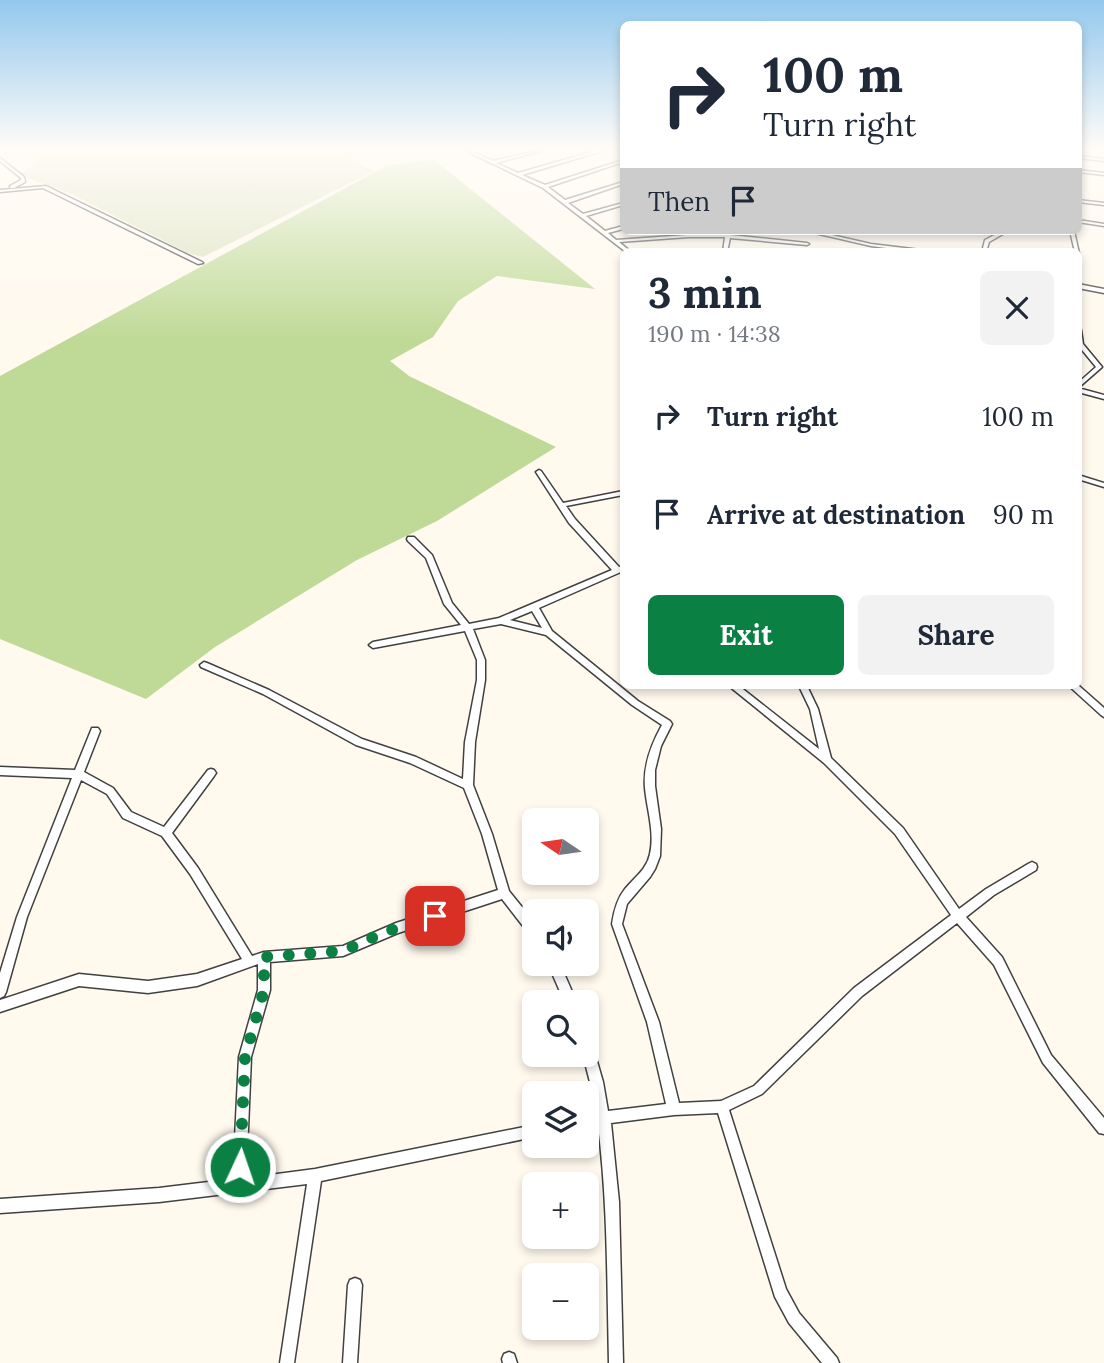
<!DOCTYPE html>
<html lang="en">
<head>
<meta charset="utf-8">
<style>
  :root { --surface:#fff; --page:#f2f2f3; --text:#1f2937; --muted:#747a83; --accent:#0b8043 }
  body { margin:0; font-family:Lora,serif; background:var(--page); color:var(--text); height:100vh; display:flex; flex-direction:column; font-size:26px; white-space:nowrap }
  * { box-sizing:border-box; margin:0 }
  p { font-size:23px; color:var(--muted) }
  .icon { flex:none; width:38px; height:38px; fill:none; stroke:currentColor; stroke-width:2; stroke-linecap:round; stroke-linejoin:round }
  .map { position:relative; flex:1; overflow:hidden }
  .details { position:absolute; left:620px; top:248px; width:462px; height:441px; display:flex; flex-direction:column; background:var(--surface); border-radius:10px; box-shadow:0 4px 10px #0003 }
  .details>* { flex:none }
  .top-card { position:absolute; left:620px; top:21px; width:462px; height:214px; border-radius:10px; box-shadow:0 4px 10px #0003; background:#fff; color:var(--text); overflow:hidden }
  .needle { width:46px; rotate:283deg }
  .buttons { position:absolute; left:522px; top:808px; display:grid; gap:14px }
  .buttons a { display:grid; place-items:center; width:77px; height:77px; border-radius:10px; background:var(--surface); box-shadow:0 4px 10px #0003; font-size:35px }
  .pin { position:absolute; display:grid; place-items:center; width:60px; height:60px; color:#fff; margin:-30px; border-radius:14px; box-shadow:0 4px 10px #0006 }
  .me { position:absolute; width:77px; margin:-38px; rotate:3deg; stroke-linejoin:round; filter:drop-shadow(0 0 5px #0008) }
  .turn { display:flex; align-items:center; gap:24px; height:147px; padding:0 28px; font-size:32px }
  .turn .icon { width:91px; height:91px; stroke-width:2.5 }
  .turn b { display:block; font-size:49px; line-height:60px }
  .then { display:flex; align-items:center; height:66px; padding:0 28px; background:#0003; gap:14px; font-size:26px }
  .round { display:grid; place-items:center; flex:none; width:74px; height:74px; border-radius:10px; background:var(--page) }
  .head { display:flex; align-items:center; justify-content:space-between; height:119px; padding:0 28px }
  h1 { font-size:42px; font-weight:700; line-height:52px }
  .primary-button { display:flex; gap:14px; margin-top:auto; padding:14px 28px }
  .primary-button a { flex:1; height:80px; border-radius:10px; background:var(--accent); color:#fff; font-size:28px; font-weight:700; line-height:80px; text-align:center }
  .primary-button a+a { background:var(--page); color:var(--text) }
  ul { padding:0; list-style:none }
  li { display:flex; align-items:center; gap:21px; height:98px; padding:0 28px }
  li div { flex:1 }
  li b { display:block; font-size:26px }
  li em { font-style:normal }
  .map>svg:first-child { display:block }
  .forest { fill:#bfda97 }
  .cemetery { fill:#dbe1c0 }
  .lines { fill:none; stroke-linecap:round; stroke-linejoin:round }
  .minor-casing { stroke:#414141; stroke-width:3 }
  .minor { fill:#fff; fill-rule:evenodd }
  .route { stroke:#0b8043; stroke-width:12; stroke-dasharray:0 21.6 }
</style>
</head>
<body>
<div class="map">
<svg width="1104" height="1363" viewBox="0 0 1104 1363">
  <rect width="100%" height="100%" fill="#fff9ee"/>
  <path class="forest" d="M433,159L595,289L497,276L458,301L433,337L390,361L409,376L556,447L437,521L357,560L215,647L146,699L0,639V376L386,166Z"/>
  <path class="cemetery" d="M55,149H283L347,158L374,171L203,257L188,253L69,193L19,175Z"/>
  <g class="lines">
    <defs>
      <path id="minor" d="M462,149H466L493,161L545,149L544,150L496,163L518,173L602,149H607L606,150L522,175L545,185L620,161V163L548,187L565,200L623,182V184L568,203L583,214L623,203V205L586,216L605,231L623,226V229L608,233L616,240L687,235L690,232L692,233V235H725L728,232L730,233V235L807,243L809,244L807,245L730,238L727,252H723L725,237H689L619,242L631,252H626L543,188Z
        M1078,156L1104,159V161L1078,158Z
        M0,158L24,177L25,182L14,188H10V186L21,180V178L0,161Z
        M1078,170L1104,173V175L1078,172Z
        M46,186L202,262L203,263L198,264L43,188L0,192V190Z
        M1078,200L1104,203V205L1078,202Z
        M1078,220L1104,224V226L1078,222Z
        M806,231H814L871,244L929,251L931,252H917L871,246Z
        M1002,231H1008L989,242L986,252H982L985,240Z
        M1070,231H1074L1079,253L1075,252Z
        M1078,284L1104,289V293L1078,288Z
        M1078,328L1081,330L1083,344L1102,367L1078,388V383L1096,367L1078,345Z
        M1078,388L1104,395V399L1078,392Z
        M539,470L541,471L563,503L623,491V495L566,506L575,519L619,567L623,565V571L539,608L552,631L638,701L670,721L672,724L661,746L655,770V786L661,829L660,856L655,869L650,877L627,904L622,924L659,1022L679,1103L721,1101L754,1086L854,988L951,915L895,834L824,763L729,686H739L819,749L810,709L799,686H807L818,709L831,758L903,828L959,909L986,889L1028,864L1032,862L1036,864L1037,867L1036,870L994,895L966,917L1002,957L1051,1055L1104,1118V1134L1099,1133L1043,1063L994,965L957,923L862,996L762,1094L729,1110L786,1289L799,1313L837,1358L839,1363H822L789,1323L775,1297L718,1113L674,1115L611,1123L619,1202L623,1363H609C607,1283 608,1204 598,1125L586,1126V1114L596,1112L590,1082L583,1055H586V1038L590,1040L592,1044L603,1082L608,1111L666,1104L647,1022L612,924C614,911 617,899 625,889C635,877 647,869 650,854C655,832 647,810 645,788C643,766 651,745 662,725L632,705L546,635L501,624L473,629L485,660V680L475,742L473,785L492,834L509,891L534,922V936L530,935L502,899L398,933L343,956L270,962V990L251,1057L246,1178L315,1169L534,1125V1137L321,1181L294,1363H280L307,1184L159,1202L0,1213V1199L159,1188L233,1179L239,1057L258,990V964L197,986L148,993L79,986L0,1012V1000L79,974L148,981L197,974L242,959L190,874L162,836L123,818L107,794L81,780L27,917L6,992L4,996L0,998V973L17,917L72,778L0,775V767L75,770L92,728H98L100,731L84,772L113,788L131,812L164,827L208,770L211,769L214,770L216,773L214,776L172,833L198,868L252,956L264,952L343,946L396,923L498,890L482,834L464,788L410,763L356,745L263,694L201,667L200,665L204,662L207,663L269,690L362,739L416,757L463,779L465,742L477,680V660L465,631L373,648L369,645L373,642L461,625L444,604L426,558L408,541L407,539L408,537H414L432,555L452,603L469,624L499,618L612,570L569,523L536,472ZM532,611L542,628L510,620Z
        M1078,475L1104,483V487L1078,479Z
        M1078,685L1104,708V717L1101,715L1069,686Z
        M548,964H560L577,1003H565Z
        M355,1278L360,1280L362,1285L357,1363H343L348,1285L350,1280Z
        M509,1352L514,1354L517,1363H503L502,1359L504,1354Z"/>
    </defs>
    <use href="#minor" class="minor-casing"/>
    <use href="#minor" class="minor"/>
  </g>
  <linearGradient id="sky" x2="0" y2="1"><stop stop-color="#93c8ee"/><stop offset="0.44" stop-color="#fffcf7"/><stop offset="1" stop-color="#fffcf7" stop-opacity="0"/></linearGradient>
  <rect width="1104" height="339" fill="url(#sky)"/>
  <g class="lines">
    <path class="route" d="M240,1167L245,1057L264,990V957L343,951L385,932L435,916"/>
  </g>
</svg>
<div class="buttons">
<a><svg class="needle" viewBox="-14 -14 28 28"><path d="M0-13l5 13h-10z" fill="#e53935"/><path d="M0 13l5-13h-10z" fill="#747a83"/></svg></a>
<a><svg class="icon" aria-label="sound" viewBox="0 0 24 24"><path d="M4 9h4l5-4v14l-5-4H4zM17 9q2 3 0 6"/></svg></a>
<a><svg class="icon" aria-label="search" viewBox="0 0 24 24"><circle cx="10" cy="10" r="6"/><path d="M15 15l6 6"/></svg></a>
<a><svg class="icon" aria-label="layers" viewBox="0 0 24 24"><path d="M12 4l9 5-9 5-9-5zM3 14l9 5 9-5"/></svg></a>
<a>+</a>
<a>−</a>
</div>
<div class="pin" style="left:435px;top:916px;background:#d93025"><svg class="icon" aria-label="arrive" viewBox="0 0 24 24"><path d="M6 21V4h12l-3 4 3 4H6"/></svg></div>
<svg class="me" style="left:240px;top:1167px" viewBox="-20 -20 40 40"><circle r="17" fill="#0b8043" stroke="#fff" stroke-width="3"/><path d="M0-11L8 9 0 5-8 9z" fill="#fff"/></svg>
<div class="top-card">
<div class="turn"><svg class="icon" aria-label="right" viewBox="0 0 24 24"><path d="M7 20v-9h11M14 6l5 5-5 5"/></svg><div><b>100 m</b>Turn right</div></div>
<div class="then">Then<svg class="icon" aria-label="arrive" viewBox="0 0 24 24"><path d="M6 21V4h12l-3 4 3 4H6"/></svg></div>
</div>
<section class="details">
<div class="head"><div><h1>3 min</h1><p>190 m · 14:38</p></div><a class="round"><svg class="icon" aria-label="close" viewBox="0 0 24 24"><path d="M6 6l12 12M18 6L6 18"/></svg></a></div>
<ul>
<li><svg class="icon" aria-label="right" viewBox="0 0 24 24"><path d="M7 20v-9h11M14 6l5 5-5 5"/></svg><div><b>Turn right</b></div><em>100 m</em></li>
<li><svg class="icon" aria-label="arrive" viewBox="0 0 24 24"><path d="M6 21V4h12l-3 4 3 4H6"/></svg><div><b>Arrive at destination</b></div><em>90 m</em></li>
</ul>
<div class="primary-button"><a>Exit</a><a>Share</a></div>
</section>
</div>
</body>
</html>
